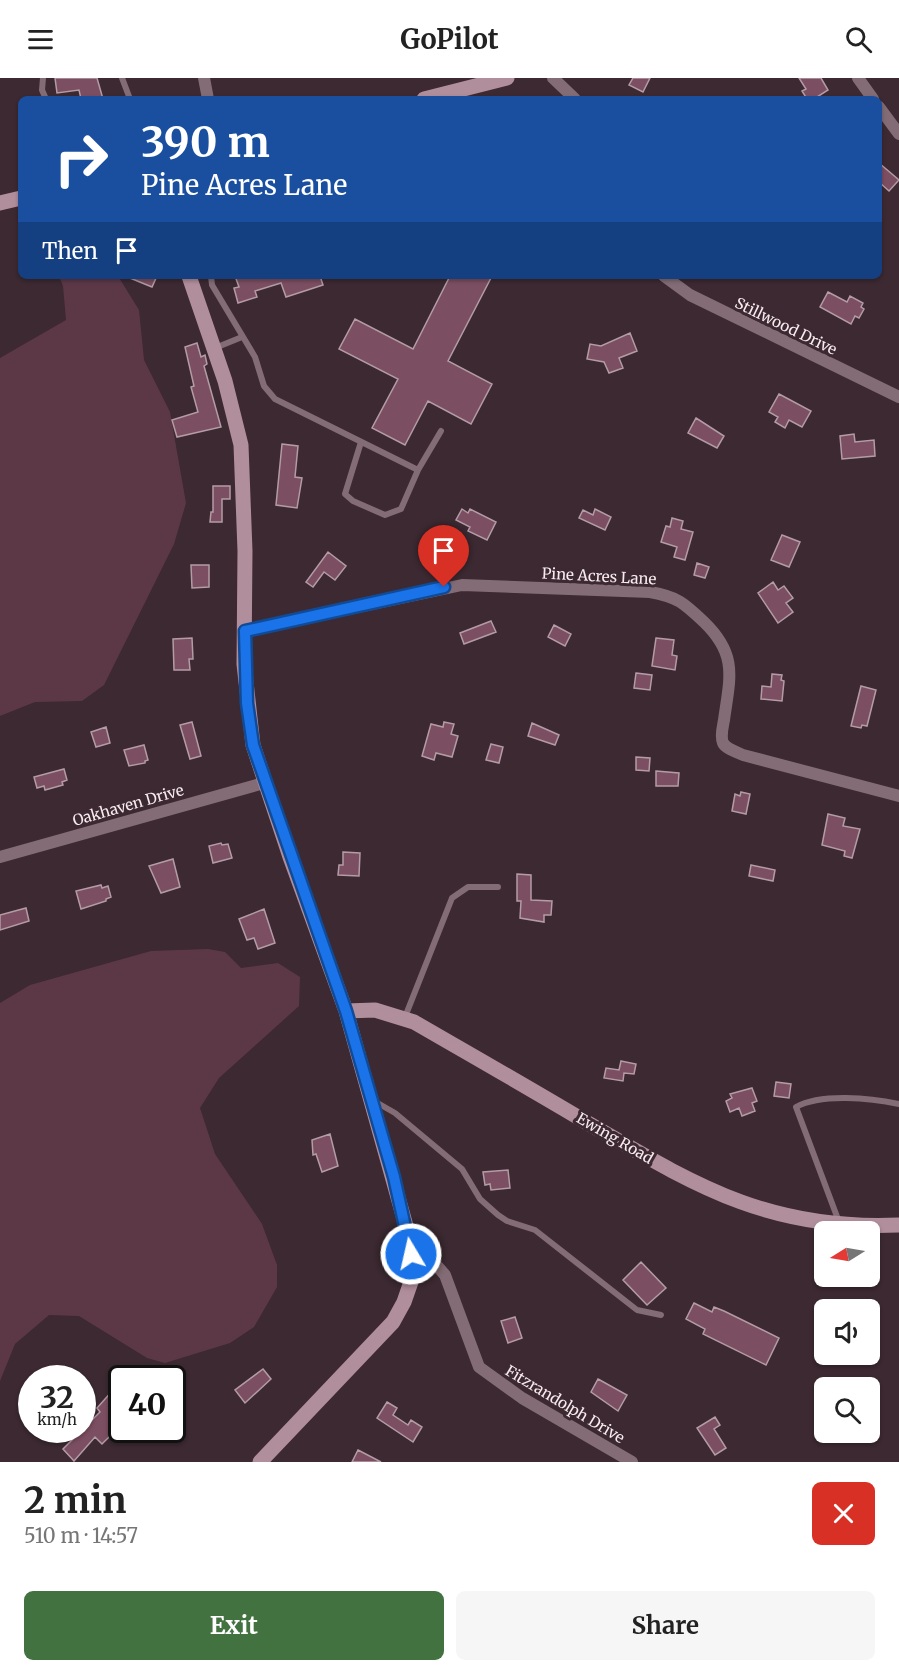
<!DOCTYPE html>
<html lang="en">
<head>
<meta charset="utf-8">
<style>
  :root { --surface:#fff; --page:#f6f6f6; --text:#222; --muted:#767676; --accent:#427240 }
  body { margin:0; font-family:Merriweather,serif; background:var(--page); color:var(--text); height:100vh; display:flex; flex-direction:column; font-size:22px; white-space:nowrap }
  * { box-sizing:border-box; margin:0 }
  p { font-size:20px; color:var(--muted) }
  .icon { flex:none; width:33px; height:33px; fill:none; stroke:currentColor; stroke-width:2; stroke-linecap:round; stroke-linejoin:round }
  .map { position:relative; height:1384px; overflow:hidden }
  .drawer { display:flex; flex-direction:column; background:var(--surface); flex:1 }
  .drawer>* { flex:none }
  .hud { position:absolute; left:18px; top:18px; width:864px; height:183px; border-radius:9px; box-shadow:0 2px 4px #0004; background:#1a4fa0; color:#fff; overflow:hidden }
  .needle { width:39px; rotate:259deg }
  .controls { position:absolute; left:814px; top:1143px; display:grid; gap:12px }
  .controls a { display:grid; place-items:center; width:66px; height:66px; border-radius:9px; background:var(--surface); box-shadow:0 2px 4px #0004; font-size:30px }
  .speed { position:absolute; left:18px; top:1287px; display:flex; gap:12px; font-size:30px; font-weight:700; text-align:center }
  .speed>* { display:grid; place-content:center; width:78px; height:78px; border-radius:50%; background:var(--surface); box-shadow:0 2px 4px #0004; line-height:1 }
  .speed small { font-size:15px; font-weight:400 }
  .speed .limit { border:3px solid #111; border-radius:9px; background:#fff; color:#111 }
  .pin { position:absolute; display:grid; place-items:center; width:51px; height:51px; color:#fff; margin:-62px -26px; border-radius:50% 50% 50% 0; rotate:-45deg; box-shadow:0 0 6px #0007 }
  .pin .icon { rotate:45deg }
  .me { position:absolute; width:66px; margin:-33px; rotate:351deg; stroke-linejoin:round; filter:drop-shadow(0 0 4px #0008) }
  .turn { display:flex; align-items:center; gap:21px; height:126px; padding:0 24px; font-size:27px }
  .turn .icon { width:78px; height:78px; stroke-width:2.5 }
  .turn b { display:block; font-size:42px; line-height:51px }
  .then { display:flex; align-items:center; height:57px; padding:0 24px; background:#0003; gap:12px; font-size:22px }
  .round { display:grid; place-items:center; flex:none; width:63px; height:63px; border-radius:9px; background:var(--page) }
  .overview { display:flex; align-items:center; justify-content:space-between; height:102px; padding:0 24px }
  h1 { font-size:36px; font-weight:700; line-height:45px }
  .button { display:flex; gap:12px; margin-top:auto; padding:12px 24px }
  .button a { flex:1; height:69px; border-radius:9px; background:var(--accent); color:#fff; font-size:24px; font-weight:700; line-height:69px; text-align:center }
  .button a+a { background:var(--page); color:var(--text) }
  header { display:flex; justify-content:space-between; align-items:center; height:78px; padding:0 24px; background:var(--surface); font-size:27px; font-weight:700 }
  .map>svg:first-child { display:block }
  .green { fill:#5c3847 }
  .building { fill:#7c4e61; stroke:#b39ca5; stroke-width:1.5 }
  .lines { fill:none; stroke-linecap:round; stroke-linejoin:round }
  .lane { stroke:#836c75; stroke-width:6 }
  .street { stroke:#836c75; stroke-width:12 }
  .secondary { stroke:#b18e9c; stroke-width:15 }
  .route-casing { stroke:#114b97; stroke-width:15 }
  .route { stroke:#1a73e8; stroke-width:10 }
  .labels { text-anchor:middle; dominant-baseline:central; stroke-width:6; stroke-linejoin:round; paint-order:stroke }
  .street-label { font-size:15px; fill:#f8ebf0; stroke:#3c2931 }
</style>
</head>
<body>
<header><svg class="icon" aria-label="menu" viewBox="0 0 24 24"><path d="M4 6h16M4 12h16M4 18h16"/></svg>GoPilot<svg class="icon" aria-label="search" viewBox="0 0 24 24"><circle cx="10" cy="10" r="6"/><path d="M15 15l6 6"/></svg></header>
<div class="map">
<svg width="899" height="1384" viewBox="0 0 899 1384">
  <rect width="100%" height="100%" fill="#3c2931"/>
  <path class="green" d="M59,198H118L139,232L144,282L170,334L186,425L174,466L104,607L82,623L35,624L0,638V280L66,242L63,208Z
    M208,871L225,874L241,890L278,885L300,899L299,928L219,1000L200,1030L215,1076L262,1146L277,1187V1209L254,1249L230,1265L165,1285L147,1280L79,1238L49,1237L15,1266L0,1303V925L30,907L151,873Z"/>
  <path class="building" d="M55,0H97L103,21H81L79,12L57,15Z
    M633,0H650L643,14L629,7Z
    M799,0H821L828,12L814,21H807L802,13L806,11Z
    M879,85L899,102L889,113L879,104Z
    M125,198H157L152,209Z
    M235,198H320L323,207L286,219L281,205L255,213L257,219L238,225L234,210L239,209Z
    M450,198H492L448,283L492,306L471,346L428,323L405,367L372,350L398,301L339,271L355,241L413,271Z
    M828,214L847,224L850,218L863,225L861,229L864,231L859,240L855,238L851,246L820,229Z
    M630,255L637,273L619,280L623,290L609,295L604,284L587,281L590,266L601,268Z
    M197,265L201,279L205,277L207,286L204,288L221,349L177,359L172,342L198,334L191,309L194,308L185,269Z
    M779,316L811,333L802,349L789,342L785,350L775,344L778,339L769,334Z
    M696,340L724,358L717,370L688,355Z
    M854,356L855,364L874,362L875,378L842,381L840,358Z
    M282,366L298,368L295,399L302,400L297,430L276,427Z
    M213,408H230V421H222V444H210L211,434H213Z
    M462,431L468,435L470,431L496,444L487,462L468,453L470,449L456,442Z
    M595,431L611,439L605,452L579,440L583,432L593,437Z
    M672,440L683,443L681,451L693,454L685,482L674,479L677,469L661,464L666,448L670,449Z
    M782,457L800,464L789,489L771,482Z
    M328,474L346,488L335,502L324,494L313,509L306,504Z
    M697,485L709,489L705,500L694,497Z
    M191,487H209V509L192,510Z
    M773,504L778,512L784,508L793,520L786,525L793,534L778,545L758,515Z
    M491,543L496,554L464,566L460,555Z
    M554,547L571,556L565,568L548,559Z
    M192,560L193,581H189L190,592H174L173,561Z
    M656,560L674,562L672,577L677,578L675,592L652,588Z
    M636,595L652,597L650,612L634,610Z
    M772,596L782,597L781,602L784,603L782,623L761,621L762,608L771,609Z
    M861,608L876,612L867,648L862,647L861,650L851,648Z
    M192,644L201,678L190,681L180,647Z
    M444,644L454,646L451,656L458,658L452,679L436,675L434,682L422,678L431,646L443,649Z
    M532,645L559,657L555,667L528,658Z
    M106,649L110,665L96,669L91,654Z
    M491,666L503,669L499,685L486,682Z
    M144,667L148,682L145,683V685L129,688L124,672Z
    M636,679L650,680L649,693L636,692Z
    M64,691L67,702L62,704L63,707L45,712L44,708L37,710L34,699Z
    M656,693L679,695L678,708H656Z
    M741,714L750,716L746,736L732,733L735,716L740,718Z
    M828,736L845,740L843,748L860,751L852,780L844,778L845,773L822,767Z
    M221,765L222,767L228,766L232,780L213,785L209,768Z
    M343,774L360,775L359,798L338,797L339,787H343Z
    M173,781L180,809L161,815L149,788Z
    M751,787L775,792L773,803L749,798Z
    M517,796L531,797V822L552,823L551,837H544V844L520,840L521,823H517Z
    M101,807L102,810L108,808L111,819L106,821V823L81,831L76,813Z
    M26,830L29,843L0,852V837Z
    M264,831L275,865L258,871L254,860L247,862L239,841Z
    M621,983L636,986L634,996L624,995L623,1003L604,1000L606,990L619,992Z
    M776,1004L791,1006L789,1020L774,1018Z
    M752,1010L757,1023L752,1025L755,1033L742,1038L739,1030L730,1034L726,1023L732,1020L730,1016Z
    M330,1056L338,1088L322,1094L316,1076L313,1077L312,1062Z
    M508,1092L510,1110L491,1112L490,1106L485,1107L483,1094Z
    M641,1184L666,1210L647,1227L623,1202Z
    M694,1225L712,1234L714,1229L724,1233L779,1260L766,1287L703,1256L705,1251L686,1241Z
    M515,1239L522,1260L508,1265L501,1243Z
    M263,1291L271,1301L245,1325L235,1312Z
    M598,1301L627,1317L618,1333L591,1314Z
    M113,1312L121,1320L111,1329L120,1337L113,1344L118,1350L102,1366L95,1359L74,1383L63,1371L100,1334L97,1330Z
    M387,1324L397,1330L393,1337L408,1347L411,1342L422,1349L413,1364L377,1340Z
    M715,1339L720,1347L714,1351L726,1370L715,1377L697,1350Z
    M358,1372L381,1384H352Z"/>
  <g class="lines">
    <path class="lane" d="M43,0L42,12L46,21
      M122,0L130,21
      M211,198L212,207L255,279L264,308L275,321L418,392
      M215,270L242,259
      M361,364L345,416L353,423L385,437L401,431L418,392L441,353
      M405,939L452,820L468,809H498
      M374,1023L395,1035L462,1091L480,1121L498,1137L507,1143L535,1152L637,1232L661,1237
      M839,1144L796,1029C821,1015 871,1020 899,1026"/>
    <path class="street" d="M204,0L208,21
      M553,0L575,21
      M858,0L873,21
      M879,29L899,56
      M664,198L690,217L899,319
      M245,553L462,507L650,514C678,519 684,525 704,544C738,577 730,599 724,642C723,648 720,658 723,665C726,671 737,674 743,677L899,718
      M0,779L264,705
      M411,1176L438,1189L445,1197L479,1289L522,1320L632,1384"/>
    <path class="secondary" d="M424,21L507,0
      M0,125L21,120
      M189,198L225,303L241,367L245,473L244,586L253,667L290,779L346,933L406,1148L412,1201L404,1224L393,1244L260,1384
      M346,933L375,932L414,944C471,977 529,1010 586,1044C695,1107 768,1153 899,1147"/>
  </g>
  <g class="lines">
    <defs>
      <path id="route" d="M411,1176L394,1099L346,933L253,667L247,625L245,553L444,509"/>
    </defs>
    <use href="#route" class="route-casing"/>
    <use href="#route" class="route"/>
  </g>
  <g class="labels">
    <g class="street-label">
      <text transform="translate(786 248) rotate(26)">Stillwood Drive</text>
      <text transform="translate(599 498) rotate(3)">Pine Acres Lane</text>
      <text transform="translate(128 727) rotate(-16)">Oakhaven Drive</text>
      <text transform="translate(615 1060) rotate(30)">Ewing Road</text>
      <text transform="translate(565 1326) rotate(31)">Fitzrandolph Drive</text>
    </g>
  </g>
</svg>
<div class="controls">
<a><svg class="needle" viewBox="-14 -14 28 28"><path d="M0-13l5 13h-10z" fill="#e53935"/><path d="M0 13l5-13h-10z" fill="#767676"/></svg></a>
<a><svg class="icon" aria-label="sound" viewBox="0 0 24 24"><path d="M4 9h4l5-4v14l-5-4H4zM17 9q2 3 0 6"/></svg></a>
<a><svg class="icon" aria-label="search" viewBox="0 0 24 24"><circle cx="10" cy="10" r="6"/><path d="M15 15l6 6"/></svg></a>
</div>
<div class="speed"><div>32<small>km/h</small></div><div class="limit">40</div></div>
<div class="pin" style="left:444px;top:509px;background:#d93025"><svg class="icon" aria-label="arrive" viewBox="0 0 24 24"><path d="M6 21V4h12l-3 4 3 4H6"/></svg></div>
<svg class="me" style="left:411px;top:1176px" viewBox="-20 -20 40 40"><circle r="17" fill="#1a73e8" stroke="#fff" stroke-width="3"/><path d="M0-11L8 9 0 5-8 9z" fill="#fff"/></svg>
<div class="hud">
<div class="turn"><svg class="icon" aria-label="right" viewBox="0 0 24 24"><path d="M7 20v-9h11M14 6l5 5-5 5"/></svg><div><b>390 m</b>Pine Acres Lane</div></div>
<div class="then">Then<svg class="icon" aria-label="arrive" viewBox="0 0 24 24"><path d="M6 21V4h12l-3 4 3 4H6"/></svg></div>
</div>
</div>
<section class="drawer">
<div class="overview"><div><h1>2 min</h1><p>510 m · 14:57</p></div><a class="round" style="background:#d93025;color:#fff"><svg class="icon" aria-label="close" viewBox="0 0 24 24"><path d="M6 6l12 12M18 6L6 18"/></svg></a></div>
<div class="button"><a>Exit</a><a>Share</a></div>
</section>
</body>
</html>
